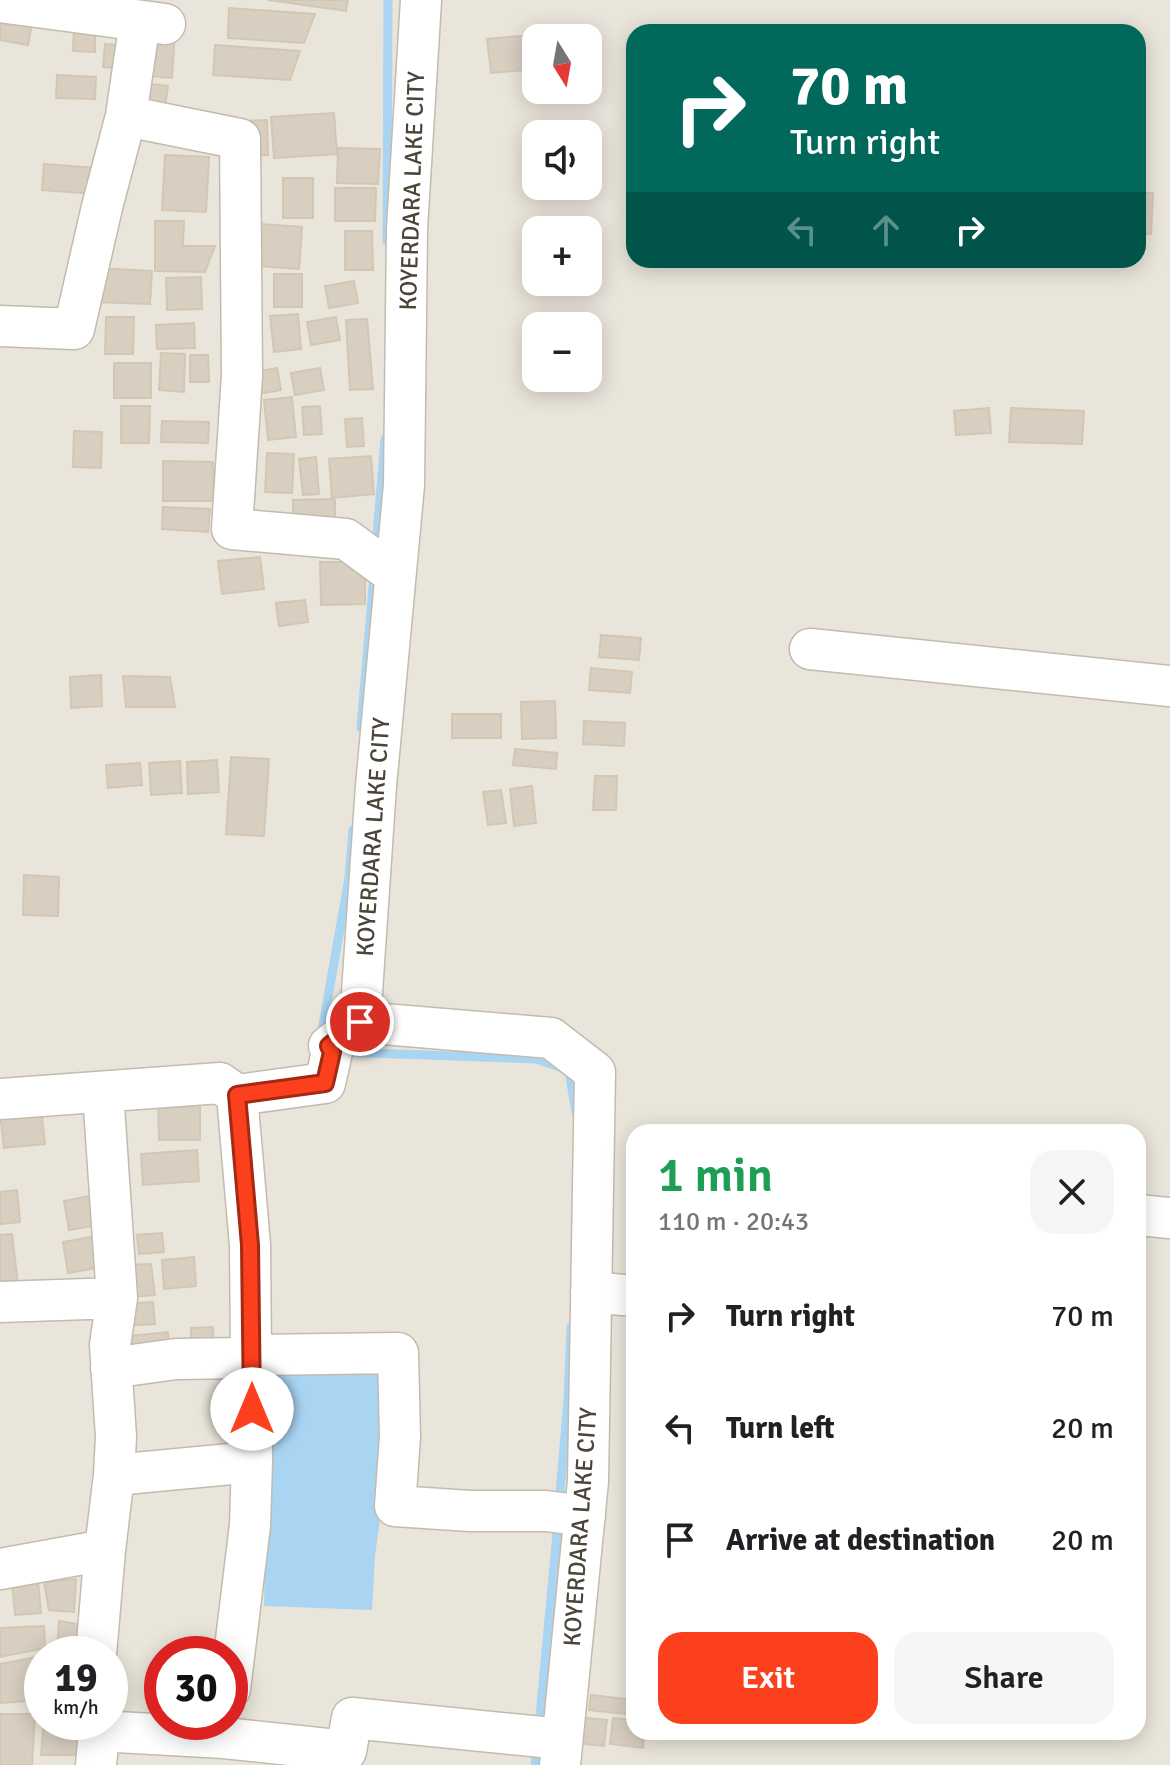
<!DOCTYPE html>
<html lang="en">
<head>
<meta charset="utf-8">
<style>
  :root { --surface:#fff; --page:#f6f6f6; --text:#202124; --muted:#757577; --accent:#fc3f1d }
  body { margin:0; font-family:Signika,sans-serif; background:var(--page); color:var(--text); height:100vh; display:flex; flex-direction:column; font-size:30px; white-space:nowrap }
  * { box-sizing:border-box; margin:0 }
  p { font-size:26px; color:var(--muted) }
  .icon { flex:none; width:44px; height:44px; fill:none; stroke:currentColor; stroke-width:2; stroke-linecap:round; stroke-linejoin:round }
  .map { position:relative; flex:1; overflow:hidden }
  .sheet { position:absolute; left:626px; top:1124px; width:520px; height:616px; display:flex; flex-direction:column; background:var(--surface); border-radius:24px; box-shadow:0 4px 20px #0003 }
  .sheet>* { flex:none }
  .banner { position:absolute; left:626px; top:24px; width:520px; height:244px; border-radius:24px; box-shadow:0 4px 20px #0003; background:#00695c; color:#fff; overflow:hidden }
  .needle { width:52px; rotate:169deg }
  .tools { position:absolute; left:522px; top:24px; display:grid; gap:16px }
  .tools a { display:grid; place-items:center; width:80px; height:80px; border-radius:16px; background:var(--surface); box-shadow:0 4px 20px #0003; font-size:40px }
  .speed { position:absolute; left:24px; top:1636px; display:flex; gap:16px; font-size:40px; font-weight:700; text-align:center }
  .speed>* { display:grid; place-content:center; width:104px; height:104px; border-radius:50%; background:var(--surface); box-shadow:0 4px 20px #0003; line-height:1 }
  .speed small { font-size:20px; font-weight:400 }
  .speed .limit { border:12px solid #d22; background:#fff; color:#111 }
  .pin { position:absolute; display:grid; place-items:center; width:68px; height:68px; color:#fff; margin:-34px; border:4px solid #fff; border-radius:50%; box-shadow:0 2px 8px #0007 }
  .me { position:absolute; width:88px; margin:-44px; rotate:0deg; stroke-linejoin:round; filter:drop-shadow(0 0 6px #0008) }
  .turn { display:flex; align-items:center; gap:28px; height:168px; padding:0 32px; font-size:36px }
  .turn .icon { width:104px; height:104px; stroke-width:2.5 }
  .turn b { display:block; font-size:56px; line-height:68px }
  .lanes { display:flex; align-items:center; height:76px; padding:0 32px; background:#0003; justify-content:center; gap:40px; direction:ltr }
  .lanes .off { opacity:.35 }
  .round { display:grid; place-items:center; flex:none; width:84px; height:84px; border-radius:24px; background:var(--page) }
  .overview { display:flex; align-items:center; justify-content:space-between; height:136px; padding:0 32px }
  h1 { font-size:48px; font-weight:600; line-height:60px; color:#1e9e55 }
  .cta { display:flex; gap:16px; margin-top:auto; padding:16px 32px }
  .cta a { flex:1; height:92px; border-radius:24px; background:var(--accent); color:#fff; font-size:32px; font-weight:600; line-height:92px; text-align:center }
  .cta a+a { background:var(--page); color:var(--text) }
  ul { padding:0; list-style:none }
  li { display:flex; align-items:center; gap:24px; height:112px; padding:0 32px }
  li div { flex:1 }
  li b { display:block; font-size:30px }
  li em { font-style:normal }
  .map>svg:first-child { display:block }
  .residential { fill:#eae5da; fill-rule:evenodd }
  .water { fill:#a9d4f2 }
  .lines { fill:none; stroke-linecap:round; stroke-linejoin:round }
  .stream { stroke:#a9d4f2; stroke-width:9 }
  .building { fill:#d8cfc1; stroke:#d3c7b4; stroke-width:2 }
  .minor-casing { stroke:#c2bbae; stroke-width:43 }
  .minor { stroke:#fff; stroke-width:40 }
  .route-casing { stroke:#a42913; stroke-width:20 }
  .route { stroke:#fc3f1d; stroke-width:14 }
  .labels { text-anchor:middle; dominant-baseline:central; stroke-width:8; stroke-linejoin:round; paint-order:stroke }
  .street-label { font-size:24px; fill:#4b4439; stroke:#fff }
</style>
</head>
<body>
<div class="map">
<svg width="1170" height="1765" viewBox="0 0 1170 1765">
  <rect width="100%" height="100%" fill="#f6f3ec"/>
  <path class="residential" d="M0,0H1170V1765H0ZM634,32H1138V260H634ZM536,38H588V90H536ZM536,134H588V186H536ZM536,230H588V282H536ZM536,326H588V378H536ZM634,1132H1138V1732H634ZM42,1654H110V1722H42ZM162,1654H230V1722H162Z"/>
  <path class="water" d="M275,1368L389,1371L388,1460L375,1556L372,1610L264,1606L267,1442Z"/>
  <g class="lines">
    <path class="stream" d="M387,241L388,0
      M376,548L385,439
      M361,728L374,575
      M325,1036L322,1031L349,878L353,830
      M341,1052L536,1059L569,1070L576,1113
      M559,1504L568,1400L571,1327
      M539,1727L558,1523
      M535,1765L537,1746"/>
  </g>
  <path class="building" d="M268,0H348L346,11Z
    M229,8L315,14L304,43L228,38Z
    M0,17L32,23L28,45L0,40Z
    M74,23L95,24V52L73,51Z
    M140,32L175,34L172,78L137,75Z
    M543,34L544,38H536V69L491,73L487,39Z
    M105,44L131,46L129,69L103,67Z
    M215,45L300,51L290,80L213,75Z
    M57,75L96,77L95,99L56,98Z
    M141,83L168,86L164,113L138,110Z
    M334,113L337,154L274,158L271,117Z
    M267,120L268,155L222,157L220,122Z
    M338,148L380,149L378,184L337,183Z
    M165,155L209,157L206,212L162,210Z
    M44,164L96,168L94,194L42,190Z
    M283,178H313V218H283Z
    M335,188H376L375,221H335Z
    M1138,193H1153L1151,234H1138Z
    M155,221H184L183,246H215L205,272L155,271Z
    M231,222L302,227L299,269L228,264Z
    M345,231H372L373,270H345Z
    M96,268L152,271L150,304L94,302Z
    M274,274H302V307H274Z
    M201,277L202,309L167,310L166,278Z
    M354,281L358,303L329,308L325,286Z
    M298,314L301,349L274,352L270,316Z
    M106,317H134L133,354H105Z
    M336,317L340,340L311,345L307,322Z
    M367,319L373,389L350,390L346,320Z
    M194,323L195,348L157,349L156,325Z
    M161,353L185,354L184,392L159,390Z
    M190,355H208L209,382H190Z
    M114,363H151V398H114Z
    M277,368L281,390L252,395L248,373Z
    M320,368L324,390L295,395L291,373Z
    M292,397L296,437L268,440L264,400Z
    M121,406H150L149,443H121Z
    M320,406L322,434L304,435L302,407Z
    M989,408L991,433L956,435L954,411Z
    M1011,408L1084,411L1082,444L1009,442Z
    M362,418L364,446L347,447L345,419Z
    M162,421L209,422L208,443L161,442Z
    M74,431L102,432L101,468L73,467Z
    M267,453L294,454L292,493L265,492Z
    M371,456L374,494L332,498L329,459Z
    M316,457L319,494L303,495L299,459Z
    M163,461L213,462V501H163Z
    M335,499V531H293V500Z
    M163,507L210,509L208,532L162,529Z
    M260,557L264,589L222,594L218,561Z
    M320,562H365V604L321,605Z
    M305,600L308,622L279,626L276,603Z
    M601,635L641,638L639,660L599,657Z
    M591,668L632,672L630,693L589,690Z
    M101,675L102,706L71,708L70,677Z
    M123,676L170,677L175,707H126Z
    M555,701L556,738L522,739L521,702Z
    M452,714H501V738H452Z
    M584,721L625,723L624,746L583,744Z
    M515,749L557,753L556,769L513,765Z
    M231,757L269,759L264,836L226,834Z
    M217,760L219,792L188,794L187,762Z
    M180,761L182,793L151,795L149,763Z
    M140,763L142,785L108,788L106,765Z
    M595,776H617L616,810H593Z
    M532,786L536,823L514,826L510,789Z
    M501,790L506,823L488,825L483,792Z
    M24,875L59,877L58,916L23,915Z
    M200,1097V1140H159L158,1098Z
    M41,1109L45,1144L4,1148L0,1114Z
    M197,1150L199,1181L143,1185L141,1154Z
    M17,1190L20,1222L0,1224V1192Z
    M100,1194L105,1224L69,1230L64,1201Z
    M162,1233L164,1252L139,1254L137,1235Z
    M12,1234L18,1285L0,1288V1235Z
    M102,1235L108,1266L68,1273L63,1242Z
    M194,1257L196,1286L164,1289L162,1260Z
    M151,1264L155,1295L131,1297L128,1265Z
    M153,1302L155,1324L125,1326L123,1304Z
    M213,1327L214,1357H191V1328Z
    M168,1332L170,1356L121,1361L119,1337Z
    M37,1570L41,1613L15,1615L11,1572Z
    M76,1579L74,1612L49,1610L44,1582Z
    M59,1621L83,1625L81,1654H51L57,1653Z
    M44,1626L45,1648L0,1657V1628Z
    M42,1656V1700L0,1703V1664Z
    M591,1695L634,1700V1715L589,1710Z
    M0,1714H35L32,1765H0Z
    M577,1717L607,1720L604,1746L575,1743Z
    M613,1718L634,1720V1732H644L643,1748L610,1744Z
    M44,1722H81L83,1755H41Z"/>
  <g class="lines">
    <defs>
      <path id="minor" d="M421,0L407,229L404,485L376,786L360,1022L551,1038L595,1072L588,1481L560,1765
        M0,2L165,24
        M140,21L126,116L240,139L242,375L232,529L346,539L395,575
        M0,326L74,329L102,207L126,116
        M810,649L1170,686
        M0,1099L220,1083L237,1095L325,1083L332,1052L329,1046L360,1022
        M1138,1215L1170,1218
        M591,1292L634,1296
        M0,1302L117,1298L103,1092
        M111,1368L176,1359L244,1358L252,1355L398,1353L400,1437L395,1506L470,1511H546L585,1516
        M114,1475L252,1462
        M0,1569L105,1550
        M96,1654L105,1550L114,1475L116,1437L110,1345L117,1298
        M230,1689L250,1525L252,1462L250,1245L237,1095
        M95,1722L99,1731L96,1765
        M99,1731L224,1738L346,1751L352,1718L562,1739"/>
    </defs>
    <use href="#minor" class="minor-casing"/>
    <use href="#minor" class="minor"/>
  </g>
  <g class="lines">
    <defs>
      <path id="route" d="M252,1409L250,1245L237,1095L325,1083L332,1052L329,1046L360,1022"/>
    </defs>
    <use href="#route" class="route-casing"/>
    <use href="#route" class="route"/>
  </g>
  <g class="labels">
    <g class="street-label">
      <text transform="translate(412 191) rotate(-88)">KOYERDARA LAKE CITY</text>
      <text transform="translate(373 837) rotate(-86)">KOYERDARA LAKE CITY</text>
      <text transform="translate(580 1527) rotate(-86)">KOYERDARA LAKE CITY</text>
    </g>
  </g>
</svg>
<div class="tools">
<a><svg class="needle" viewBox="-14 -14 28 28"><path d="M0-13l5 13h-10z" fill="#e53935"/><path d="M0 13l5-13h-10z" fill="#757577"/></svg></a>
<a><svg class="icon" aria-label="sound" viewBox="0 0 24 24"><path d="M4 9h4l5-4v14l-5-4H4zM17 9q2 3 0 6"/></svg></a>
<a>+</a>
<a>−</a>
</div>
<div class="speed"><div>19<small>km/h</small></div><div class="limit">30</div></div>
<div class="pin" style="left:360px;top:1022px;background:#d93025"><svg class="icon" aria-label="arrive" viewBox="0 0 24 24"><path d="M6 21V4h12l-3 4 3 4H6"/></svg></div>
<svg class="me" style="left:252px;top:1409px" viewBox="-20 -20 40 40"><circle r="19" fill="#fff"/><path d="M0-13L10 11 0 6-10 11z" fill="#fc3f1d"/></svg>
<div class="banner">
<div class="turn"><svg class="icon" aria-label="right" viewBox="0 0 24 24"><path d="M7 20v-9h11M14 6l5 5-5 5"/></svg><div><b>70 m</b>Turn right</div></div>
<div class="lanes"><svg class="icon off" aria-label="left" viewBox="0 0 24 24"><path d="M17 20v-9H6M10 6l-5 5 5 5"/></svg><svg class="icon off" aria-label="ahead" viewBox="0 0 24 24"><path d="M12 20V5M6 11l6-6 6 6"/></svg><svg class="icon" aria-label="right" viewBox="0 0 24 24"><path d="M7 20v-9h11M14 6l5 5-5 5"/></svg></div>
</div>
<section class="sheet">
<div class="overview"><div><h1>1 min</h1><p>110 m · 20:43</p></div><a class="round"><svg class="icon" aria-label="close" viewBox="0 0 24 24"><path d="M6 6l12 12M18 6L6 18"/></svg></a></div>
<ul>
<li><svg class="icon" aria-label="right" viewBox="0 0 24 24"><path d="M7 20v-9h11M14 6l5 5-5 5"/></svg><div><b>Turn right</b></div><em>70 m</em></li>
<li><svg class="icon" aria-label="left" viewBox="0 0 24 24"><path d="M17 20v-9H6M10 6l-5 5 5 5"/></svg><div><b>Turn left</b></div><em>20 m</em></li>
<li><svg class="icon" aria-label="arrive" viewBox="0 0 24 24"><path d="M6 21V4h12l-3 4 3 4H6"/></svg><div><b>Arrive at destination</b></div><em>20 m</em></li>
</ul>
<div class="cta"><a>Exit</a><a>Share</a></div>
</section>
</div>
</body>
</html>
